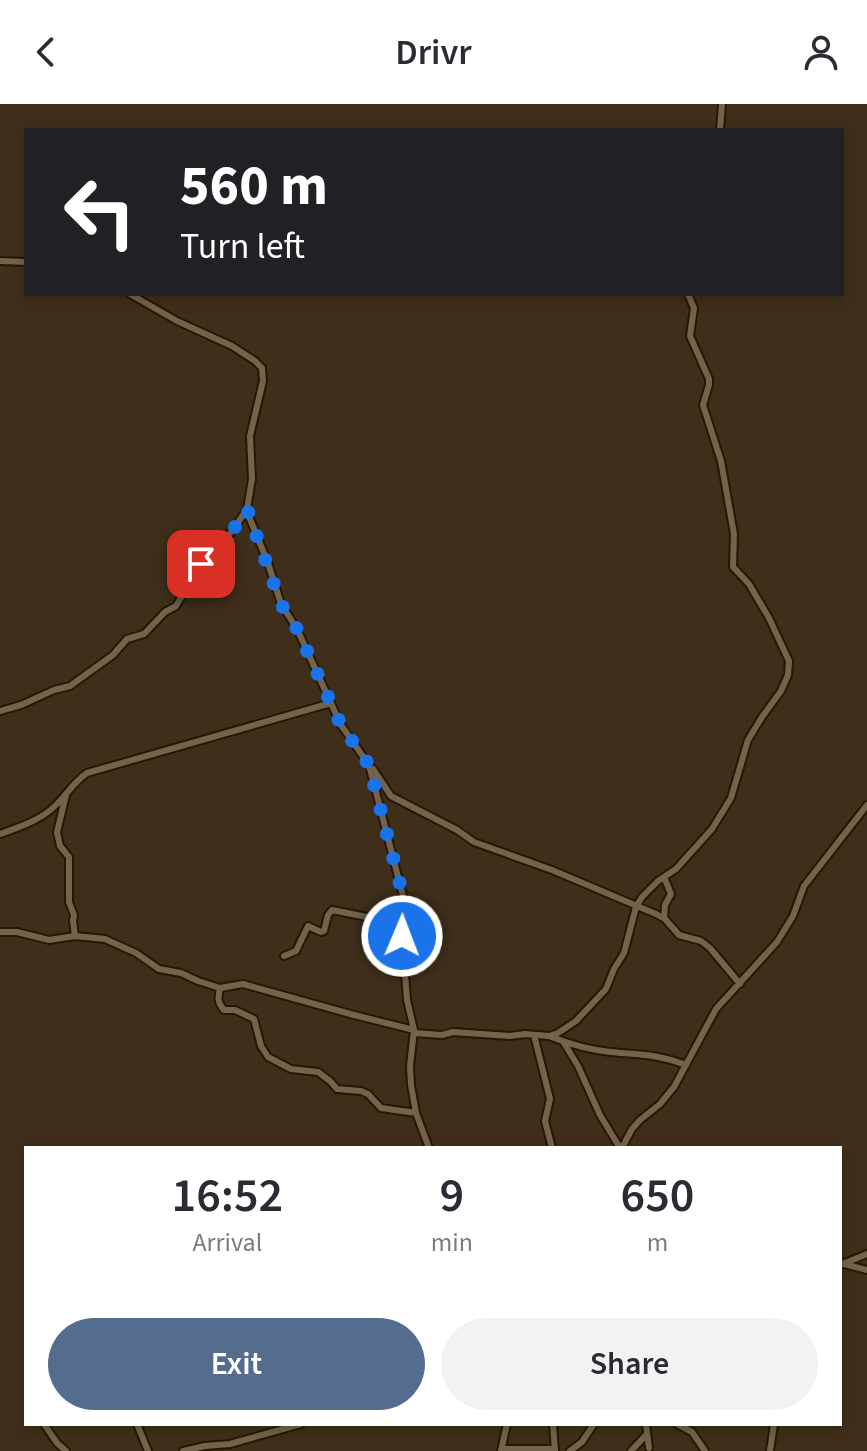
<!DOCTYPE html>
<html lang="en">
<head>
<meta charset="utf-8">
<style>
  :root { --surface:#fff; --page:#f2f2f3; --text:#2b2b33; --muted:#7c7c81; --accent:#546c8d }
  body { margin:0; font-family:"Source Sans 3",sans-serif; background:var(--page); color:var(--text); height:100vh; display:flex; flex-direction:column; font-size:30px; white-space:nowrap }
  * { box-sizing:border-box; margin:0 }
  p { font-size:26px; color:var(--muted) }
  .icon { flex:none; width:44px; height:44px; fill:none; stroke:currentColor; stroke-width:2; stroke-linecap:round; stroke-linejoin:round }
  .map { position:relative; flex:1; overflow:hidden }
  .sheet { position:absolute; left:24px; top:1042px; width:818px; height:280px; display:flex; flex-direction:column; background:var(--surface); border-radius:0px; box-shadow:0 4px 12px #0003 }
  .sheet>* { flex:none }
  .top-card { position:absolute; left:24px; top:24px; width:820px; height:168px; border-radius:0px; box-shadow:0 4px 12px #0003; background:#202124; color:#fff; overflow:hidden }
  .pin { position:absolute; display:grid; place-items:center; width:68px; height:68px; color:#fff; margin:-34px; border-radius:16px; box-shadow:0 4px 12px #0006 }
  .me { position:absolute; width:88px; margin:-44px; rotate:1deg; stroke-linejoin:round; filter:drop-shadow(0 0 6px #0008) }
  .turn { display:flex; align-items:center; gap:28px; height:168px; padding:0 24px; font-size:36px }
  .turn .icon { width:104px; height:104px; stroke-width:2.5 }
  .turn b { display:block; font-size:56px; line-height:68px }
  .eta { display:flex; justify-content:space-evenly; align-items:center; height:136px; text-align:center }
  .eta b { font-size:48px; font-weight:600; line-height:56px }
  .primary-button { display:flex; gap:16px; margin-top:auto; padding:16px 24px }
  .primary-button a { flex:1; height:92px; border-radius:48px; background:var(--accent); color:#fff; font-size:32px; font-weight:600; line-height:92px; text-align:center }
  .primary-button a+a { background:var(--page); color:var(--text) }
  header { display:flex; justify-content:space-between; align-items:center; height:104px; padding:0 24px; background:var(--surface); font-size:36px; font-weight:600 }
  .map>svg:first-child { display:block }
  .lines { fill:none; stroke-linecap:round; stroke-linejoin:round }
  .minor-casing { stroke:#251703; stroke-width:10 }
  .minor { stroke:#74634c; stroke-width:6 }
  .route { stroke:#1a73e8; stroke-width:14; stroke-dasharray:0 25.2 }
</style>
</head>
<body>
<header><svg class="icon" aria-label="back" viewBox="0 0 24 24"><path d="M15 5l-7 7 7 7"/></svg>Drivr<svg class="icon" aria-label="person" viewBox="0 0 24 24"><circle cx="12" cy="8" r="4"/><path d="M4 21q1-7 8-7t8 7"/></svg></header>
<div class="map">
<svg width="867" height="1347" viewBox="0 0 867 1347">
  <rect width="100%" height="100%" fill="#3f2f1a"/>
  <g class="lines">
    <defs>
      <path id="minor" d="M720,26L722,0
        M0,157L26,158
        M130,190L177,217L232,242L255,257L262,264L263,277L250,332L252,375L247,405L250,415L268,459L281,500L297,525L341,621L369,661L403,792L405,806L402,832L407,896L414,926L410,962L411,981L416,1009L429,1044
        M0,607L21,601L54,586L70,582L113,551L127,535L144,530L165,508L176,502L201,460L233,426L247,405
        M373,665L391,692L457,726L474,738L552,766L656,810L665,815L679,831L701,837L710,844L740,880
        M66,691L57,728L60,742L69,753V798L74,811L73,817L75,832
        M0,730C20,723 41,716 56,701C67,690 74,678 87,669L331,599
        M664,773L671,790L665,801L664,814
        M0,828H17L49,836L75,832L105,835L136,849L159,865L181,869L198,877L220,884L243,880L354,911L414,926
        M284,852L296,847L308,822L321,828L324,827L328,811L332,806L372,814L403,816
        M220,884C218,893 217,898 224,906H235L254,915L261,942L268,953L291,965L318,968L330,977L337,985L361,987L368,990L381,1004L416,1009
        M414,929L442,931L453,928L510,932L525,930L549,932L558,929L576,917L606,885L614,865L624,849L636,803L642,793L658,777L676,765L712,725L731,694L748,636L762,613L781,587L788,571L789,557L769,514L749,480L733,463L734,430L721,357L703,301L709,281V275L690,232L694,204L688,190
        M534,931L550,995L545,1017L552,1044
        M549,932C569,940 589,946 611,948C639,951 659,950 686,961
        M564,939L578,962L600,1011L620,1044
        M622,1044L632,1025L640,1016L660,1000L674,983L716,905L777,838L793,812L804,782L867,701
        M844,1160L867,1166
        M840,1161L867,1150
        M44,1320L57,1339L66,1347
        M137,1320L148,1347
        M553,1320L555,1347
        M646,1320L649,1344
        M677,1320L692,1328L705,1347
        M502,1345H555
        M183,1347L205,1342L230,1340L301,1320
        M501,1347L507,1320
        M570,1347L582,1338L594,1320
        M631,1347L647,1330
        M770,1347L774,1320"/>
    </defs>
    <use href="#minor" class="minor-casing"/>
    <use href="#minor" class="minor"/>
  </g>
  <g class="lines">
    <path class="route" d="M201,460L209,449L233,426L247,405L281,500L297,525L341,621L369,661L403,792L405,806L402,832"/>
  </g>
</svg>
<div class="pin" style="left:201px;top:460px;background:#d93025"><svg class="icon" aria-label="arrive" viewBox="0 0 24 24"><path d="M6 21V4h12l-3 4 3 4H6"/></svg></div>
<svg class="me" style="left:402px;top:832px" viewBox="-20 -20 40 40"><circle r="17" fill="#1a73e8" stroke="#fff" stroke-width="3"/><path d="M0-11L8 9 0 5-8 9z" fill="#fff"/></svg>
<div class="top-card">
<div class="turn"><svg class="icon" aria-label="left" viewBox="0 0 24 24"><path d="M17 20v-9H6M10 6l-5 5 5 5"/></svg><div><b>560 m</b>Turn left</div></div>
</div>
<section class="sheet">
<div class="eta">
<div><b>16:52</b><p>Arrival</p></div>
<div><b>9</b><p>min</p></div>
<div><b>650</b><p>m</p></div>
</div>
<div class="primary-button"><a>Exit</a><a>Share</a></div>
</section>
</div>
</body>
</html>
